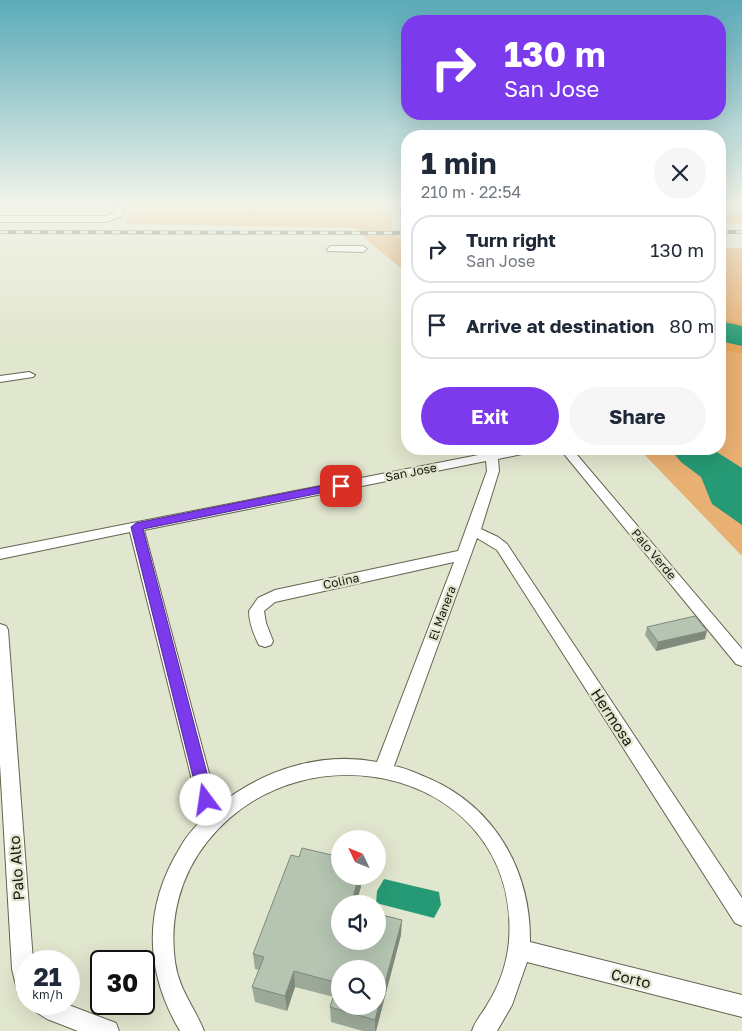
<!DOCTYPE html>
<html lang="en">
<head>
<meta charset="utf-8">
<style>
  :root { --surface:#fff; --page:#f6f6f7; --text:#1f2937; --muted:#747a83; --line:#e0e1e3; --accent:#7c3aed }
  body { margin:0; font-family:"Golos Text",sans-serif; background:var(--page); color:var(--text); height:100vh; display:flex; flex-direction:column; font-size:19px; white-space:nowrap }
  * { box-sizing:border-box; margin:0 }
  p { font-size:16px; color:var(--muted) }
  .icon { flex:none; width:28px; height:28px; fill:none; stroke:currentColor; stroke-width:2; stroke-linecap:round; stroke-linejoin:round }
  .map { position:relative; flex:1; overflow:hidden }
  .drawer { position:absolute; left:401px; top:130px; width:325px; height:325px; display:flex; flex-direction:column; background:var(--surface); border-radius:20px; box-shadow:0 5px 20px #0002 }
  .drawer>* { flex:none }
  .hud { position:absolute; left:401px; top:15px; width:325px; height:105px; border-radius:20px; box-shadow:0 5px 20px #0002; background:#7c3aed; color:#fff; overflow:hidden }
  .needle { width:32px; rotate:313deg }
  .controls { position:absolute; left:331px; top:830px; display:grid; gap:10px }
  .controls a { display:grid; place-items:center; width:55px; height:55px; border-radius:50%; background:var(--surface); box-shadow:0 5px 20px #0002; font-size:25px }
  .speed { position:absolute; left:15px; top:950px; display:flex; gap:10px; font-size:25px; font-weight:700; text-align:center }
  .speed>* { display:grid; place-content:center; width:65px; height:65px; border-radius:50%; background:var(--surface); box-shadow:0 5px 20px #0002; line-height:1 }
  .speed small { font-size:12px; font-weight:400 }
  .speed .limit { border:2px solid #111; border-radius:8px; background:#fff; color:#111 }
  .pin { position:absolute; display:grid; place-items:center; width:42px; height:42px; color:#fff; margin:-21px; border-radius:10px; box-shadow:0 2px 8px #0006 }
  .me { position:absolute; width:55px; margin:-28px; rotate:346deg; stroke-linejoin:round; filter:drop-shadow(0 0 4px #0008) }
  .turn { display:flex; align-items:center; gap:18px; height:105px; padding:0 20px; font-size:22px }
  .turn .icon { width:65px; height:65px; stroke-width:2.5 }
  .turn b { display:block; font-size:35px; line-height:42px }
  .round { display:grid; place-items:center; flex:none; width:52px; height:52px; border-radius:26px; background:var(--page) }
  .overview { display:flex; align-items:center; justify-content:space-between; height:85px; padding:0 20px }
  h1 { font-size:30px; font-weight:700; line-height:38px }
  .primary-button { display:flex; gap:10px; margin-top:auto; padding:10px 20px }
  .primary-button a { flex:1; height:58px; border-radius:30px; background:var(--accent); color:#fff; font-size:20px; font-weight:700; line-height:58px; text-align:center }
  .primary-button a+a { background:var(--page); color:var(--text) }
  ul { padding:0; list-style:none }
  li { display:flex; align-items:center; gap:15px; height:68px; margin:0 10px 8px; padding:0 10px; border:2px solid var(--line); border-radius:20px }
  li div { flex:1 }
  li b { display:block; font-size:19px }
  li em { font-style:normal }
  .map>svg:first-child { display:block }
  .green { fill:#e9b073 }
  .forest { fill:#e7a65f }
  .water { fill:#269a74 }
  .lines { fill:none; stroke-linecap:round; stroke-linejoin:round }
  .stream { stroke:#269a74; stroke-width:3 }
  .minor-casing { stroke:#616551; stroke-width:2 }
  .minor { fill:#fff; fill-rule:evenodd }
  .rail-casing { stroke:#525448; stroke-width:4 }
  .rail { stroke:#e1e6ce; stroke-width:2.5; stroke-dasharray:8; stroke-linecap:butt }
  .wall { fill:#9ca999 }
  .shaded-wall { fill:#7f8a7d }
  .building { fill:#b5c5b2; stroke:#7f8a7d; fill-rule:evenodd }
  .route { fill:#7c3aed; stroke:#51269a }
  .labels { text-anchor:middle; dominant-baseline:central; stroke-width:4.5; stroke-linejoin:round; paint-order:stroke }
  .street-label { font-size:12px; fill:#171810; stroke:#e1e6ce }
  .near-street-label { font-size:15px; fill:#171810; stroke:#e1e6ce }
</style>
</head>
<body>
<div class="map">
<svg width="742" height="1031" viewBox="0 0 742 1031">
  <rect width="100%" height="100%" fill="#e1e6ce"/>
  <path class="green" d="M136,203H391L392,230L407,247V273L369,242L355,228L125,224Z
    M720,203H742V224H720Z
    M720,248H742V556L639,449H720Z"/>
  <path class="forest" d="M720,318L742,323V354L720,349Z"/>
  <path class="water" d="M720,321L742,326V346L720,341Z
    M673,449H712L742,468V525L712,504L701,477L681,462L675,455Z
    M384,879L439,892L441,905L434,918L376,903L377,891Z"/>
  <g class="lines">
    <path class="stream" d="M400,203L404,231L408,241"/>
    <defs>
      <path id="minor" d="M119,203H127L120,217L106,222H0V216H105L114,213Z
        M331,246H363L367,249L363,252L328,251L327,249Z
        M29,372L35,375L33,377L0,382V376Z
        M509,449H533L531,452L498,459L499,471L481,529L498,537L507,544L742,898V926L735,923L497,550L477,538L394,766C407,768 418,774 430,779C496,808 531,872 530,942L742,995V1017L527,962L512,1005L497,1031H472C475,1021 482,1014 487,1005C499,986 507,964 509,941C521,773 304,719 207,842C180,876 169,919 175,962C179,990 194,1006 204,1031H180C144,970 143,907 181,846C187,835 197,825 205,816L197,800L130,532L0,559V549ZM486,461L487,471L458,551L275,590L258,598L249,611C249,623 254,635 259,645L265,647L271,645L273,641L266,623L264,611L275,602L454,562L377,762C321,751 263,770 219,805L217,803L144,530Z
        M560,449H572L742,649V666L736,664Z
        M0,624L6,626L8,630L33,961H26V997L18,994L12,969L0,764Z
        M33,1004H66L116,1023L119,1031H78L47,1019L36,1012Z"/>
    </defs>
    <use href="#minor" class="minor-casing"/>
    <use href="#minor" class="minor"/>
    <defs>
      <path id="rail" d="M0,232L408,233
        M720,232H742"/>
    </defs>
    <use href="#rail" class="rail-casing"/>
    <use href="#rail" class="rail"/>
  </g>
  <path class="wall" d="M647,627L705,639L656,651L645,635Z
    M340,876H361V887L340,904L401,935L376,1031H363L331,1022L330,1007L334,997L295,987L287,1011L255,1002L252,987L259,970L255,969L253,954Z"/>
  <path class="shaded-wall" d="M707,631L705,639L656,651L658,642Z
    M359,876H361V887L356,904H351Z
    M402,920L401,935L376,1031H375V1020Z
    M294,971L295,987L287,1011L285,996Z"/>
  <path class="building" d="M695,616L707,631L658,642L647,627Z
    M302,848L340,857V876H359L351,904H340V941H378V914L402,920L375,1020L330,1007L338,983L294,971L285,996L252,987L264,957L253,954L291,855L299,857ZM340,969H378V1006H340Z"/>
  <linearGradient id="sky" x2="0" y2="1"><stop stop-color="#5aaaba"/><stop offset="0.59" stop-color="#f2f4e9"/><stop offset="1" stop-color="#f2f4e9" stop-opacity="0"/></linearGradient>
  <rect width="742" height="347" fill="url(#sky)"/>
  <path class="route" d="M341,482L346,486L345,488L143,529L214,800L211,805L206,807L200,805L131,527L136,523Z"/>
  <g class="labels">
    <g class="street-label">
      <text transform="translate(411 472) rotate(-11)">San Jose</text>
      <text transform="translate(654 554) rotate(50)">Palo Verde</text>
      <text transform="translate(341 581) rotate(-12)">Colina</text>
      <text transform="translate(442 613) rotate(-70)">El Manera</text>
    </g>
    <g class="near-street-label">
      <text transform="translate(613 717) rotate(57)">Hermosa</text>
      <text transform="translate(16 868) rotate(-94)">Palo Alto</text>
      <text transform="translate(631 978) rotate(14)">Corto</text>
    </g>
  </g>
</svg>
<div class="controls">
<a><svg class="needle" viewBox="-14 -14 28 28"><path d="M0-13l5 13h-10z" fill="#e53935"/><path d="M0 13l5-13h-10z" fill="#747a83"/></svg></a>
<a><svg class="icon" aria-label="sound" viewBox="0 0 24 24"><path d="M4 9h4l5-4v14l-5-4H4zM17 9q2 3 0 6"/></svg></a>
<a><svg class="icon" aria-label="search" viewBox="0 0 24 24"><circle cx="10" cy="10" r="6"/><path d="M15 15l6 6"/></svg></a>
</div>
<div class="speed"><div>21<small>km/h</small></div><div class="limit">30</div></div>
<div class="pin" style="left:341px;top:486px;background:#d93025"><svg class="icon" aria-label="arrive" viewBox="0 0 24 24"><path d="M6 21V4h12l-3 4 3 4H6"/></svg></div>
<svg class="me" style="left:206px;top:800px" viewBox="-20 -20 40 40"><circle r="19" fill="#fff"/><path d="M0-13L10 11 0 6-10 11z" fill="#7c3aed"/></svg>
<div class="hud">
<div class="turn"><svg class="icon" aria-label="right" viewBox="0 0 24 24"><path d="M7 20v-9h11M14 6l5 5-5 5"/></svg><div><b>130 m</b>San Jose</div></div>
</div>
<section class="drawer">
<div class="overview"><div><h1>1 min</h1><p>210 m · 22:54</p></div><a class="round"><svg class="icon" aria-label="close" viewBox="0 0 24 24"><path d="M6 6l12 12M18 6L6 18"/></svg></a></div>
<ul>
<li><svg class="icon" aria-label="right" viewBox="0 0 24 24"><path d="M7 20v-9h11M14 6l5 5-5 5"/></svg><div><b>Turn right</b><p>San Jose</p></div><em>130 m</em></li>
<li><svg class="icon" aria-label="arrive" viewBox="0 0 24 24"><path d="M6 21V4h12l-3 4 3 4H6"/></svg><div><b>Arrive at destination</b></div><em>80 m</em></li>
</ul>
<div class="primary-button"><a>Exit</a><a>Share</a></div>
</section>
</div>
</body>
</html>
